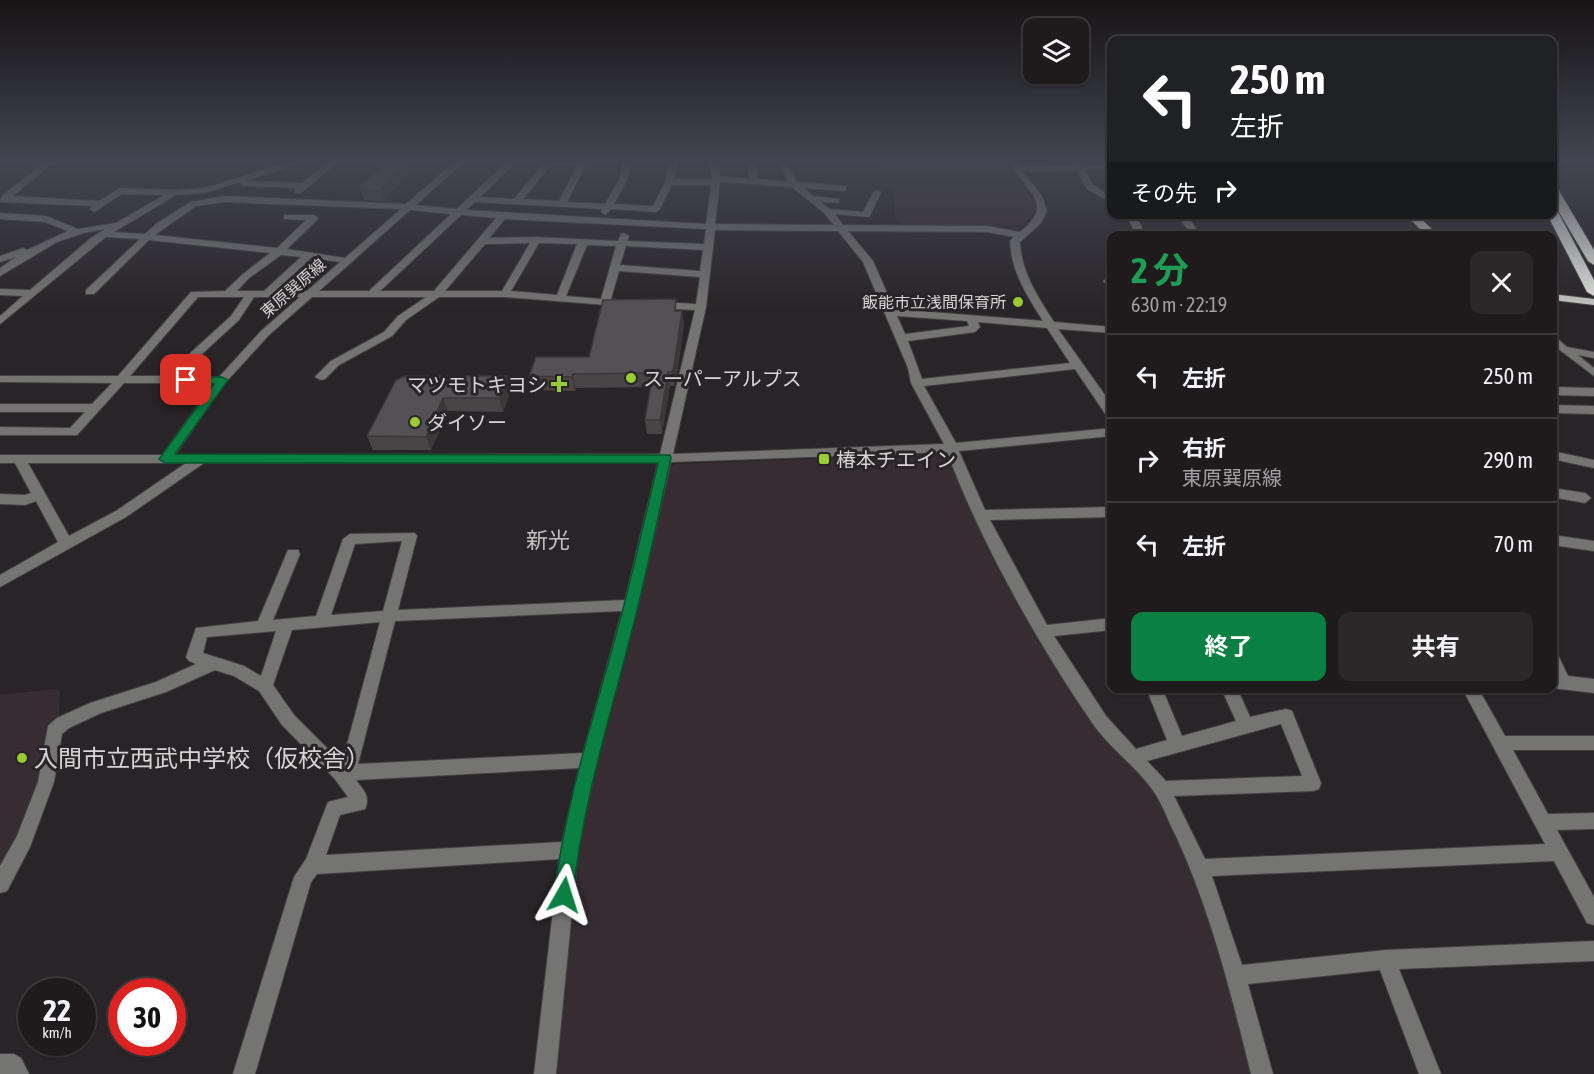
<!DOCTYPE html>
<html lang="ja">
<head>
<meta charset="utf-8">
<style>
  :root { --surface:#1f1b1d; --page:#2c282a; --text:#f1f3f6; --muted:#a1a1a4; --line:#3c393b; --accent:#0b8043 }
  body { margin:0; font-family:"Asap Condensed","Noto Sans JP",sans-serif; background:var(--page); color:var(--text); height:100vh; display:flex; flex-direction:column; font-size:22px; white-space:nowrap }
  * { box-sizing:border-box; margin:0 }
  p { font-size:20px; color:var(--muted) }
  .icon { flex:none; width:33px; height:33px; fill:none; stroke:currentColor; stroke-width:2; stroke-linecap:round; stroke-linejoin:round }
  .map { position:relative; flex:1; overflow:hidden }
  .panel { position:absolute; left:1107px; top:231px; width:450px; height:462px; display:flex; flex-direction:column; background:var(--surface); border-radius:12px; box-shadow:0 2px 4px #0004,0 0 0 2px var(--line) }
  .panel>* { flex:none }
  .top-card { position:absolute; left:1107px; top:36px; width:450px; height:183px; border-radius:12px; box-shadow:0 2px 4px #0004,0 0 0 2px var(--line); background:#202124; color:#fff; overflow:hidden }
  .fabs { position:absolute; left:1023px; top:18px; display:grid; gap:12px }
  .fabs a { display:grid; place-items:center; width:66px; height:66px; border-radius:12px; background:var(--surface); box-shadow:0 2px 4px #0004,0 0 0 2px var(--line); font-size:30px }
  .speed { position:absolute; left:18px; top:978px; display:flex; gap:12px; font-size:30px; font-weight:700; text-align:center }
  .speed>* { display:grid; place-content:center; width:78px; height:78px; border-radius:50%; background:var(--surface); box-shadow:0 2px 4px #0004,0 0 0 2px var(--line); line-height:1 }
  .speed small { font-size:15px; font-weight:400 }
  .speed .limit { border:9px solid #d22; background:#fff; color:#111 }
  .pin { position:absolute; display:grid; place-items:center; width:51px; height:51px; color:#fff; margin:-26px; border-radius:12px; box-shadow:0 3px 9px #0006 }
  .me { position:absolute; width:66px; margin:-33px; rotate:6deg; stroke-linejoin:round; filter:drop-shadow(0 0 4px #0008) }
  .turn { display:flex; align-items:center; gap:21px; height:126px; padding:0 24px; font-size:27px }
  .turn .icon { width:78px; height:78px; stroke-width:2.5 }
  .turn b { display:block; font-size:42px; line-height:51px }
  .then { display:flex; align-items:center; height:57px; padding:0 24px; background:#0003; gap:12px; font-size:22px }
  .round { display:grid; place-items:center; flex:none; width:63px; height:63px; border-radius:12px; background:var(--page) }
  .headline { display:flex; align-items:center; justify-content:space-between; height:102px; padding:0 24px }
  h1 { font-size:36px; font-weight:700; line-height:45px; color:#1e9e55 }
  .action { display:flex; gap:12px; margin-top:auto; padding:12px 24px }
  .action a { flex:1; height:69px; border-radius:12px; background:var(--accent); color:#fff; font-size:24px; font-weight:700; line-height:69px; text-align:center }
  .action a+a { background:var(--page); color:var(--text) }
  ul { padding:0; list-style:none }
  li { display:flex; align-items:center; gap:18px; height:84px; padding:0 24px; border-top:2px solid var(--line) }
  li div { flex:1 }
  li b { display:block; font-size:22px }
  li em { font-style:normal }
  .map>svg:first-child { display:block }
  .built { fill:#362c32 }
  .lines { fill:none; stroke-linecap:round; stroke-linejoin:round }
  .minor-casing { stroke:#454043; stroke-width:2 }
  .major-casing { stroke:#454043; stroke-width:2 }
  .highway-casing { stroke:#454043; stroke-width:2 }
  .minor { fill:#747572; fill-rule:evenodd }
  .major { fill:#c2c5c0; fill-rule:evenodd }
  .highway { fill:#e2e5de; fill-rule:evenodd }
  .wall { fill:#494547 }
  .shaded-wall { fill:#3c383a }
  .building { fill:#555053; stroke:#3c383a; stroke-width:1.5 }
  .route { fill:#0b8043; stroke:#07532c; stroke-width:1.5 }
  .poi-dot { fill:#99cb35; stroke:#292427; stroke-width:2 }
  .labels { text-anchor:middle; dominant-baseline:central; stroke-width:6; stroke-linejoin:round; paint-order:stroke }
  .far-street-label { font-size:16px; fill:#d8d4d6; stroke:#292427 }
  .far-poi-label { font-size:16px; fill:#d8d4d6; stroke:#292427; text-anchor:end }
  .poi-label { font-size:20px; fill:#d8d4d6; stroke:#292427; text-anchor:start }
  .quarter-label { font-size:22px; fill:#c6c0c3; stroke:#292427 }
  .near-poi-label { font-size:24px; fill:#d8d4d6; stroke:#292427; text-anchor:start }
</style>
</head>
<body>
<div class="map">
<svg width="1594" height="1074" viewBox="0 0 1594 1074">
  <rect width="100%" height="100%" fill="#292427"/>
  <path class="built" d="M879,160H1007L1010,170L1034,200L1036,210L1022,225L908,227L895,218L894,186L878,185Z
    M946,454L950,458L998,563L1149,779L1184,844L1258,1074H554L578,847L596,762L669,468L675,464Z
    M55,689L60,691L59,716L48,732L39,784L16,845L0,875V695Z"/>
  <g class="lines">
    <defs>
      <path id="minor" d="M47,160H56L13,196L99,201L120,188L174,190L204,188L296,160H309L245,181L302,183L331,160H340L301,193H295L296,188L243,186L239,182L205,193L176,195L114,232L145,234L156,224L190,202L225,196L406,204L457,160H466L416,205L457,209L509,160H518L480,197L514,199L545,162L588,160L567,202L605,204L619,180L624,160H632L627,180L614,204L653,206L665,182L670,160H678L674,179H712L710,160H718L720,177L749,179L748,160H756L757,179L788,182L781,169L780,160H788L789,169L797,182L846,186V190L843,191L804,188L813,196L839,199V203L821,202L829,209L863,212L874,191H880L881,193L869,217L835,214L843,225L987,226L1020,232C1059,202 1021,189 1008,160H1016L1020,167L1075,166L1073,162L1075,160H1080L1083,165H1112V169L1085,170L1093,185L1112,197V203L1087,189L1077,171L1023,172L1042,196L1047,211L1041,223L1020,242C1021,272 1038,297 1054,322L1112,327V333L1058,329L1112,405V419L1108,418L1075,369L924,386L956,443L1112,428V436L959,451L985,510L1112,507V517L990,520L1047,625L1112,618V630L1054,636L1106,716L1136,749L1167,740L1146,688H1162L1182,736L1236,721L1221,688H1237L1250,717L1286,709L1292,711L1321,783L1319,789L1313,791L1174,796L1205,859L1545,844L1462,688H1478L1505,736H1594V750H1513L1548,814L1594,813V829L1557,830L1594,897V925L1587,923L1554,861L1212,876L1242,965L1386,950L1594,941V961L1399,969L1441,1074H1419L1380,970L1248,984L1273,1074H1251C1231,993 1211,912 1176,836C1169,823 1164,808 1156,795C1140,769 1111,750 1093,724C1038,644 981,543 947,452L671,462L638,605L597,760L578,850L556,1074H534L559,859L317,874L311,882L255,1074H233L294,877L306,859L328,802L348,797L334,778L282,725L259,691L234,676L215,670L166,692L101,713L69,728L62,734L54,782L30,847L7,891L0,893V866L17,836L38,782L48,726L57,718L90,703L156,682L196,664L189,661L186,657L196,628L258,621L288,550H298L300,554L273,620L316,616L343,539L350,534L415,533L417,536L398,610L625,600L658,462L204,463L126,517L0,587V575L58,542L36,501L25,505L0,504V494L25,495L31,493L15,463H0V455H162L214,383H124L77,435H0V427L70,428L85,412H0V404H92L112,383L0,382V376H118L191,292L225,291L243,274L270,253L149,240L94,294H86V290L140,239L106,237L0,324V316L23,296L0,295V289L30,290L91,238L105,229L84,233L57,242L0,276V268L16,257L0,262V256L23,248L27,250L68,231L45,222L0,219V213L46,216L78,229L116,223L164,195L122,194L94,212L90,209L92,206L0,202L2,196ZM550,166H577L559,201L523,199ZM720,182L792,187L824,213L834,225L715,224ZM672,185H711L706,224L466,210L475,202L602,209L601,212L605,215L611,209L656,212L660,209ZM225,202L401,209L345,258L287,249L317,220L318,218L314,215H284V219L306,220L277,248L155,235L196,206ZM410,210L451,214L369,291H319ZM461,215L496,218L434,291H380ZM505,219L706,229L704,244L627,241L629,236L624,233L621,234L618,241L536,237L489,238ZM715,230L838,231L863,262L908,368L911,383L944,444L673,454L706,307ZM848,231L987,232L1014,237L1010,241C1011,271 1027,296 1043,321L894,309L873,261ZM530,243L502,291H445L485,244ZM539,243L577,244L557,295L511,291ZM587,245L616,246L601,299L566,296ZM626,246L703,250L700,271L620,265ZM281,255L301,257L264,291H237L249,278ZM311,258L340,262L307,291H276ZM619,271L700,277L696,304L659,302L654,305L659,308L695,310L660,454L175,455L226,382L269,335L312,297H426L398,316L384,332L331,361L315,377L321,380L325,379L339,365L392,336L406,320L439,297H505L619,306L623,305V301L611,299ZM198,297H244L231,316L165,376H130ZM254,297H300L261,331L219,377L178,376L239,320ZM897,316L967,321L969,326L905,334ZM978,322L1047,328L1070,363L922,379L908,341L975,332L980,327ZM28,463H186L116,511L69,536ZM402,541L383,611L331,615L355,544ZM622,611L583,753L358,764L395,621ZM380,622L342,763L294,715L273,685L292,630ZM276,631L261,676L244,666L203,653L207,637ZM1281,724L1302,776L1166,781L1147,761ZM579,768L562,842L326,855L340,815L365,809C371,796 363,790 356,780Z
        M1126,214H1135L1146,236H1137Z
        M1177,214H1186L1201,236H1192Z
        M1108,278L1112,279V290L1103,281Z
        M1552,334L1567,347L1594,352V358L1578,355L1594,368V376L1552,344Z
        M1552,387L1594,388V396L1552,395Z
        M1552,405L1594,406V414L1552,413Z
        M1552,451L1594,460V468L1552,459Z
        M1552,488L1585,493L1591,498L1585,503L1552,497Z
        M1552,535L1594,541V551L1552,545Z
        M1552,651L1557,653L1568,676L1594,679V693L1552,688Z
        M0,1054H14L21,1058L29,1074H0Z"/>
      <path id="major" d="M1405,214H1416L1439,236H1427Z
        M1552,294L1594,299V305L1552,300Z"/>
      <path id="highway" d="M1552,186L1558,189L1594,250V265L1588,261L1552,200Z
        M1552,209L1558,212L1594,280V296L1587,292L1547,214H1552Z"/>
    </defs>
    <use href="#minor" class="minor-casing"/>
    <use href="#major" class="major-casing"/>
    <use href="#highway" class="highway-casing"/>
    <use href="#minor" class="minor"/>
    <use href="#major" class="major"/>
    <use href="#highway" class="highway"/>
  </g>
  <path class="wall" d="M404,166L408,176L383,201L364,200L360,186Z
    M678,311H682L684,325L676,380L674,386H670L662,434H647L645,420L651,387L576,388L575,391L533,390L529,376L589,357Z
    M507,376L511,390L503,412L448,411L431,450H373L367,436L396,380Z"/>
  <path class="shaded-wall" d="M404,166L408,176L383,201L380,191Z
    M682,311L684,325L674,386L672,372Z
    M668,372L670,386L662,434L660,420Z
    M573,374L576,388L575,391L572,377Z
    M507,376L511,390L503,412L499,398Z
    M443,398L448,411L431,450L426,437Z"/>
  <path class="building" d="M385,165L404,166L380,191L361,190L365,186H360Z
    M676,299L675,311H682L674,366L672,372H668L660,420H645L653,373L573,374L572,377L529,376L536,357H589L603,300Z
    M405,376H507L499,398H443L426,437L367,436L396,380Z"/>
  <linearGradient id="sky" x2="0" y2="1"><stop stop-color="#171415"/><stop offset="0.52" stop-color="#434552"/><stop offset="1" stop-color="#434552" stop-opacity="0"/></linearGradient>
  <rect width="1594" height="310" fill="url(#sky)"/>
  <path class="route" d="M186,377H222L228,380L175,454L670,455L671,458C660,507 650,557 638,606C615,702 583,796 573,895L570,902L564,904L557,902L554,895C566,796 599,702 624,605C636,558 647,510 658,463H165L159,459L214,384L182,383V378Z"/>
  <g class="poi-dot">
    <circle cx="1018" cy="302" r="6"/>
    <circle cx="631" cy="378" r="6"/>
    <path d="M556 375h6v6h6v6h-6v6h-6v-6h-6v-6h6z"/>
    <circle cx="415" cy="422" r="6"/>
    <rect x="818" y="453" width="12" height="12" rx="3"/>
    <circle cx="22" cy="758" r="6"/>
  </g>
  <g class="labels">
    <g class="far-street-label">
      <text transform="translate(293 288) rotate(-41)">東原巽原線</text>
    </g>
    <g class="far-poi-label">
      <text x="1006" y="302">飯能市立浅間保育所</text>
    </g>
    <g class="poi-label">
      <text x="643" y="378">スーパーアルプス</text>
      <text x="547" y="384" text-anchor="end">マツモトキヨシ</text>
      <text x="427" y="422">ダイソー</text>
      <text x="836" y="459">椿本チエイン</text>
    </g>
    <g class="quarter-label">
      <text x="548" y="540">新光</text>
    </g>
    <g class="near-poi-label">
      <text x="34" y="758">入間市立西武中学校（仮校舎）</text>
    </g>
  </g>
</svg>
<div class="fabs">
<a><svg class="icon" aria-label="layers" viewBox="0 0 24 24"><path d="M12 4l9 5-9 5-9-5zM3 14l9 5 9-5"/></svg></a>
</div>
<div class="speed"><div>22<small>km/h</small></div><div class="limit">30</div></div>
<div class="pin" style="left:186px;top:380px;background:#d93025"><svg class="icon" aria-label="arrive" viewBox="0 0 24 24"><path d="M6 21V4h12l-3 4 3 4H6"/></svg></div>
<svg class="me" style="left:564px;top:895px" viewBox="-20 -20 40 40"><path d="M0-17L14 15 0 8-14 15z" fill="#0b8043" stroke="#fff" stroke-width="4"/></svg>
<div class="top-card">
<div class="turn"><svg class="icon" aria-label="left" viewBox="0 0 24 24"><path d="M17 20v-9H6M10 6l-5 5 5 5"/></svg><div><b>250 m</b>左折</div></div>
<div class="then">その先<svg class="icon" aria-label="right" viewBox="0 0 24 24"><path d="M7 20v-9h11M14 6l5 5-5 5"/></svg></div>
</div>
<section class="panel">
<div class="headline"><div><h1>2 分</h1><p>630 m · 22:19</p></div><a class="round"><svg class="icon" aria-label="close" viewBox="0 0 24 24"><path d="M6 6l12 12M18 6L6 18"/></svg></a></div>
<ul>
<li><svg class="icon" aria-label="left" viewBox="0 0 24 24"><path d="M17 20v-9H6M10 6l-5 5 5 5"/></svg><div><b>左折</b></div><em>250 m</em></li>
<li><svg class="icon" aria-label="right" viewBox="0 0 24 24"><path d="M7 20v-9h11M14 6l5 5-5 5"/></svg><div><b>右折</b><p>東原巽原線</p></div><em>290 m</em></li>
<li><svg class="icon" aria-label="left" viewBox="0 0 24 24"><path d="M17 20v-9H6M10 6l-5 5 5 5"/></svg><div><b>左折</b></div><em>70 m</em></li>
</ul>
<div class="action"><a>終了</a><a>共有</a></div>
</section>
</div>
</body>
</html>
